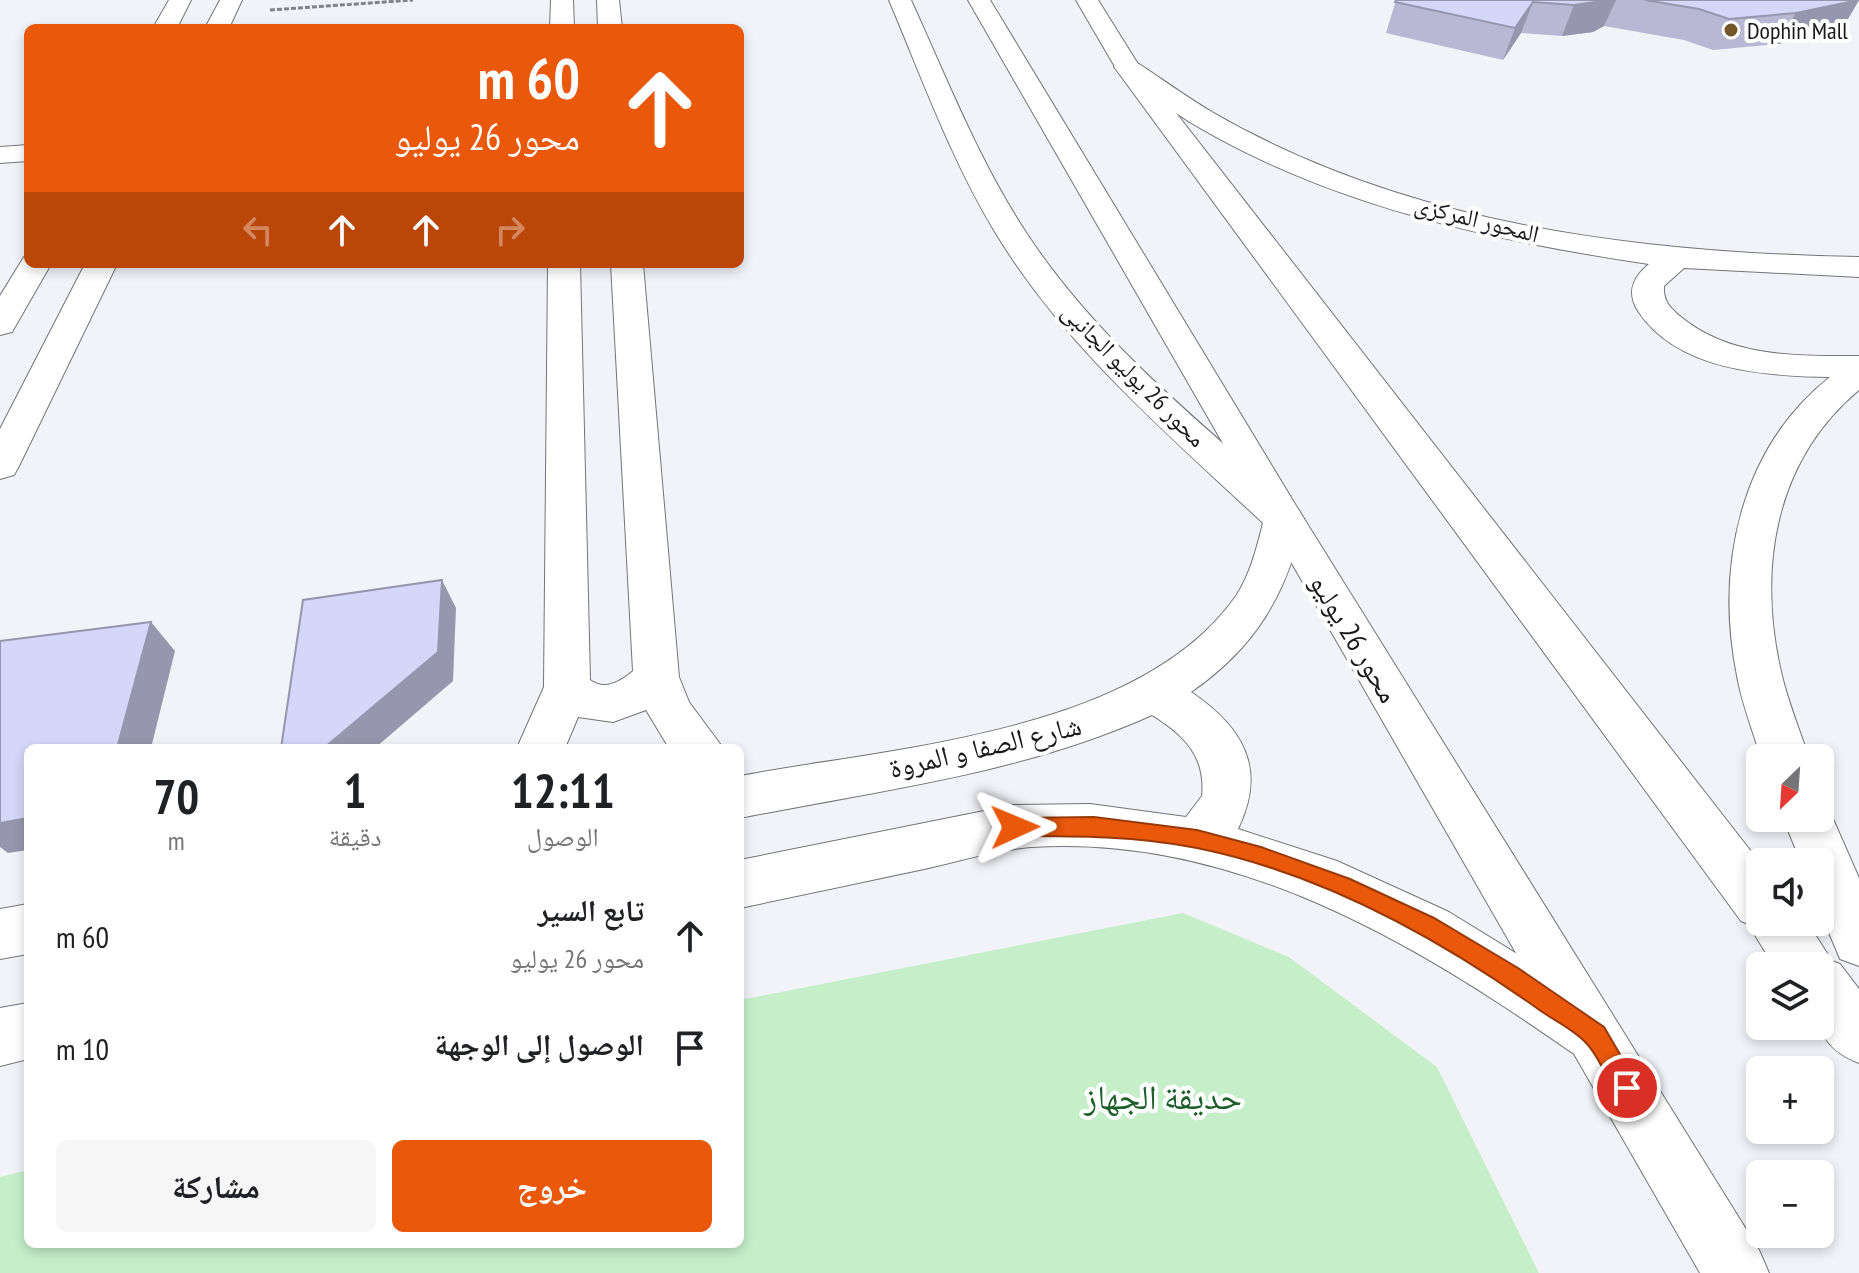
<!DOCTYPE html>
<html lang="ar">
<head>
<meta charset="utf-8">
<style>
  :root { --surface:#fff; --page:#f6f6f6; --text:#202124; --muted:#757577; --accent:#ea580c }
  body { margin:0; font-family:"PT Sans Narrow","Noto Naskh Arabic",sans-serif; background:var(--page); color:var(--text); direction:rtl; height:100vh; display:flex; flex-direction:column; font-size:30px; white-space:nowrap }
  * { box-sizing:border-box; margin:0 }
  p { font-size:26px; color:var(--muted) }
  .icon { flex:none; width:44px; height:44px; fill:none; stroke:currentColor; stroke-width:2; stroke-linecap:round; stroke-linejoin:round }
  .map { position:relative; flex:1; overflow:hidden; direction:ltr }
  .drawer { position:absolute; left:24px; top:744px; width:720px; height:504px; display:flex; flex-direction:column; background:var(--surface); border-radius:12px; box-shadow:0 4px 12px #0003; direction:rtl }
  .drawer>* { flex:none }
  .banner { position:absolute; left:24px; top:24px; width:720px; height:244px; border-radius:12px; box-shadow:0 4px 12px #0003; direction:rtl; background:#ea580c; color:#fff; overflow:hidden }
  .needle { width:52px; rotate:205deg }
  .controls { position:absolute; left:1746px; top:744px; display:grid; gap:16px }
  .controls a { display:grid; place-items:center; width:88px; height:88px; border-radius:12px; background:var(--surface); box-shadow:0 4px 12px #0003; font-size:40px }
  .pin { position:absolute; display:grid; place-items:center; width:68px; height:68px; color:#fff; margin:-34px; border:4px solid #fff; border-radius:50%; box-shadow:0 2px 8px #0007 }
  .me { position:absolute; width:88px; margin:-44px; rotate:89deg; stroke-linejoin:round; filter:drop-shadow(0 0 6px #0008) }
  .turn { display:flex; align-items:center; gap:28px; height:168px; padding:0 32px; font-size:36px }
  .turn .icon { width:104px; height:104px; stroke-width:2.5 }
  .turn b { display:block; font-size:56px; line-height:68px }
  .lanes { display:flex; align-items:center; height:76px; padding:0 32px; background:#0003; justify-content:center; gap:40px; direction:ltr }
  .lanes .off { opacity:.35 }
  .eta { display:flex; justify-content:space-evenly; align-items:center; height:136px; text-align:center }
  .eta b { font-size:48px; font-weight:700; line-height:56px }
  .primary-button { display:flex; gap:16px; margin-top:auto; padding:16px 32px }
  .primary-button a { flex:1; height:92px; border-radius:12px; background:var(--accent); color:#fff; font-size:32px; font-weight:700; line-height:92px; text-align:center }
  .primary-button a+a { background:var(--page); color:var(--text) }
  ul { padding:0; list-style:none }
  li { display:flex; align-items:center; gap:24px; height:112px; padding:0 32px }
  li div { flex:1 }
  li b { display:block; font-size:30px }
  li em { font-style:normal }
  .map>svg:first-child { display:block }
  .green { fill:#c6efc9 }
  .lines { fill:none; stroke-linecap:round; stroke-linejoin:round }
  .minor-casing { stroke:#737479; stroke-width:2 }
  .major-casing { stroke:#737479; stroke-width:2 }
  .highway-casing { stroke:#737479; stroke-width:2 }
  .path { stroke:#828386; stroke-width:3; stroke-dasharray:5 2; stroke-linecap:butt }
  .minor { fill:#fff; fill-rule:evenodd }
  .major { fill:#fff; fill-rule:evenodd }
  .highway { fill:#fff; fill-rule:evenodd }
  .wall { fill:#b8b8d5 }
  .shaded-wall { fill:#9696ae }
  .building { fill:#d6d6f8; stroke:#9696ae; stroke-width:2 }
  .route { fill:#ea580c; stroke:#983908; stroke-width:2 }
  .poi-dot { fill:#735629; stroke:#fff; stroke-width:3 }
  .labels { text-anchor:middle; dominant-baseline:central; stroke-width:8; stroke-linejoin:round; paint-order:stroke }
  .far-poi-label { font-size:24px; fill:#19191b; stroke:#fff; text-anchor:start }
  .far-street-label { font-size:24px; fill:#19191b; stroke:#fff }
  .street-label { font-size:28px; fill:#19191b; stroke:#fff }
  .near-park-label { font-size:34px; fill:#1c5f29; stroke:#fff }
</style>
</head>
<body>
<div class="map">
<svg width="1859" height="1273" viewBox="0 0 1859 1273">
  <rect width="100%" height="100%" fill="#f2f3f8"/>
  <path class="green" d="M1183,913L1289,957L1437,1067L1539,1273H0V1177L28,1170V1244H740V1000Z"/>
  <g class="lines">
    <defs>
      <path id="minor" d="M169,0H191L177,28H153Z
        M220,0H242L229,28H205Z
        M551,0H573L574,28H550Z
        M597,0H619L622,28H598Z
        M889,0H911C947,79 979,161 1027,234C1098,342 1202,424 1298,509L1304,519C1286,595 1256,647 1191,692C1244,728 1267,769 1238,829L1337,861L1449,912L1611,1012L1620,1032L1611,1052L1591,1060L1571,1052C1413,941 1232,834 1031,847C995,850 960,861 924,869C863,882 801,895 740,908V860L1014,805L1090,804L1186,817L1202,796C1206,756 1184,735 1152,715C1021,774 880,790 740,818V776C893,747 1139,734 1236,596C1250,575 1257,547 1263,523C1167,433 1064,346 995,232C951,159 922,78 889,0Z
        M28,145V161L0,163V147Z
        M28,256V264H51L12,332L0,335V296L24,257Z
        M85,264H117L19,466L14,475L0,479V429Z
        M548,264H580L590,680C605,691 620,682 633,671L611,264H643L679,677L689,702L723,748H669L646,710L613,722L578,717L565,748H517L544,687Z
        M28,904V954L0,959V909Z
        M28,1003V1059L0,1066V1008Z"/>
      <path id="major" d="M1127,59L1136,62C1161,78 1186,97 1212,112C1406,225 1639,253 1859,257V277L1684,268L1664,286C1663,301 1670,308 1681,317C1731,358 1797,356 1859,356V390C1773,462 1757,571 1782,676C1789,704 1800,731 1809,758H1761C1753,731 1742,704 1737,676C1715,567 1740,448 1830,377C1766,376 1677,371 1638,311C1626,292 1633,277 1649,264C1493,241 1331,206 1193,124C1167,108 1143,89 1118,72L1114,67Z
        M1820,801L1826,803L1859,878V966L1840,959L1820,911V862H1801L1783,818H1820Z"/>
      <path id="highway" d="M968,0H990L1298,509L1759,1250L1769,1273H1700Z
        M1076,0H1098L1138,64L1760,863V922H1807L1832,961L1840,964L1859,989V1063C1808,1043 1820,1013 1820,966H1774L1748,924L1741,921L1118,72Z"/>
    </defs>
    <use href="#minor" class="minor-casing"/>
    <use href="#major" class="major-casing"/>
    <use href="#highway" class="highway-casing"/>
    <path class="path" d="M270,10L413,0"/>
    <use href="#minor" class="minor"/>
    <use href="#major" class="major"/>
    <use href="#highway" class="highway"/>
  </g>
  <path class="wall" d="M1396,0H1859L1841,31L1778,44L1713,50L1684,40L1604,26L1593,32L1562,36L1521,33L1503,60L1386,33Z"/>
  <path class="shaded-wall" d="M1609,0H1616L1604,26L1593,32L1562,36L1574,5Z
    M1859,0L1841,31L1778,44L1796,13Z
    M1533,2L1521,33L1503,60L1515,28Z
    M442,580L456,608L453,681L375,748H324Z
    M151,622L175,651L151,748H117Z
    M28,818V850L8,853L0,847V823Z"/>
  <path class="building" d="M1396,0H1609L1574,5L1533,2L1515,28L1395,2Z
    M1645,0H1859L1796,13L1729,19L1699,9Z
    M442,580L438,652L324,748H281L303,600Z
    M151,622L117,748H28V818L0,823V641Z"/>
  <path class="route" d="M1094,817L1197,830L1261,847L1350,879L1434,918L1518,968L1604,1027L1635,1080L1639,1088L1635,1097L1627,1101L1618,1097C1608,1081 1600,1058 1587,1044C1575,1030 1553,1020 1538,1009C1437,937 1320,873 1197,848C1137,836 1076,836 1015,836L1008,834L1005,827L1008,821L1015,818Z"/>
  <circle class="poi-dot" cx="1731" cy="30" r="8"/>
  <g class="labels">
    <g class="far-poi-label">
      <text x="1747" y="30">Dophin Mall</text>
    </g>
    <g class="far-street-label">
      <text transform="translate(1477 219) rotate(14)">المحور المركزى</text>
      <text transform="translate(1134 375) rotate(45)">محور 26 يوليو الجانبى</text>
    </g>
    <g class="street-label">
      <text transform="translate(1355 638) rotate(59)">محور 26 يوليو</text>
      <text transform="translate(985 746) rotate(-13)">شارع الصفا و المروة</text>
    </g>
    <g class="near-park-label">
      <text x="1163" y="1096">حديقة الجهاز</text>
    </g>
  </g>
</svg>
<div class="controls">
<a><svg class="needle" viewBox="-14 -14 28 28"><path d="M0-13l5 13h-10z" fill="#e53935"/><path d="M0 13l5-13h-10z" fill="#757577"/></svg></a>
<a><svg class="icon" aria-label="sound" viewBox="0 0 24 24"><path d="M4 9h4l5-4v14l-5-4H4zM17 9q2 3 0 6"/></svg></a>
<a><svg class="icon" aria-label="layers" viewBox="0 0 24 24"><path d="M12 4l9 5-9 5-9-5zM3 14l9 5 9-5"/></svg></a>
<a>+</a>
<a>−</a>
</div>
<div class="pin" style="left:1627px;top:1088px;background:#d93025"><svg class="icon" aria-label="arrive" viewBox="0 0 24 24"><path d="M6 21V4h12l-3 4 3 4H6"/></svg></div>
<svg class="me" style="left:1015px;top:827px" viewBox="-20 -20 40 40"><path d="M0-17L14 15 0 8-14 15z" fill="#ea580c" stroke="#fff" stroke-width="4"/></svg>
<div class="banner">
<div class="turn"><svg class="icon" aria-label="ahead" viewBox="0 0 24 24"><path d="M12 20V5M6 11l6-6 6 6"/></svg><div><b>60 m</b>محور 26 يوليو</div></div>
<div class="lanes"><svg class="icon off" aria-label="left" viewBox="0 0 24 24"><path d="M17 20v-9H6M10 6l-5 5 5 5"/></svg><svg class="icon" aria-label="ahead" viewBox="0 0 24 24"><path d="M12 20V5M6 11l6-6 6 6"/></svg><svg class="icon" aria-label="ahead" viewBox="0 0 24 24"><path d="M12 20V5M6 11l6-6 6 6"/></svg><svg class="icon off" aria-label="right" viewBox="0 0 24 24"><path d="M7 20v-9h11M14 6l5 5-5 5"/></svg></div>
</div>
<section class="drawer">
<div class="eta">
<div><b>12:11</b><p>الوصول</p></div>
<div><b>1</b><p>دقيقة</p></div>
<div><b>70</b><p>m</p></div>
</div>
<ul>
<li><svg class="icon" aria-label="ahead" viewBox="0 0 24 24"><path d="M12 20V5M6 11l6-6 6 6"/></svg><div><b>تابع السير</b><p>محور 26 يوليو</p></div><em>60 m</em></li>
<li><svg class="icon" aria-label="arrive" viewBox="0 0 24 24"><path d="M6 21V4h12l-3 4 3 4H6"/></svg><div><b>الوصول إلى الوجهة</b></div><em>10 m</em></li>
</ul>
<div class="primary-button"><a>خروج</a><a>مشاركة</a></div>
</section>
</div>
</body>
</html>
